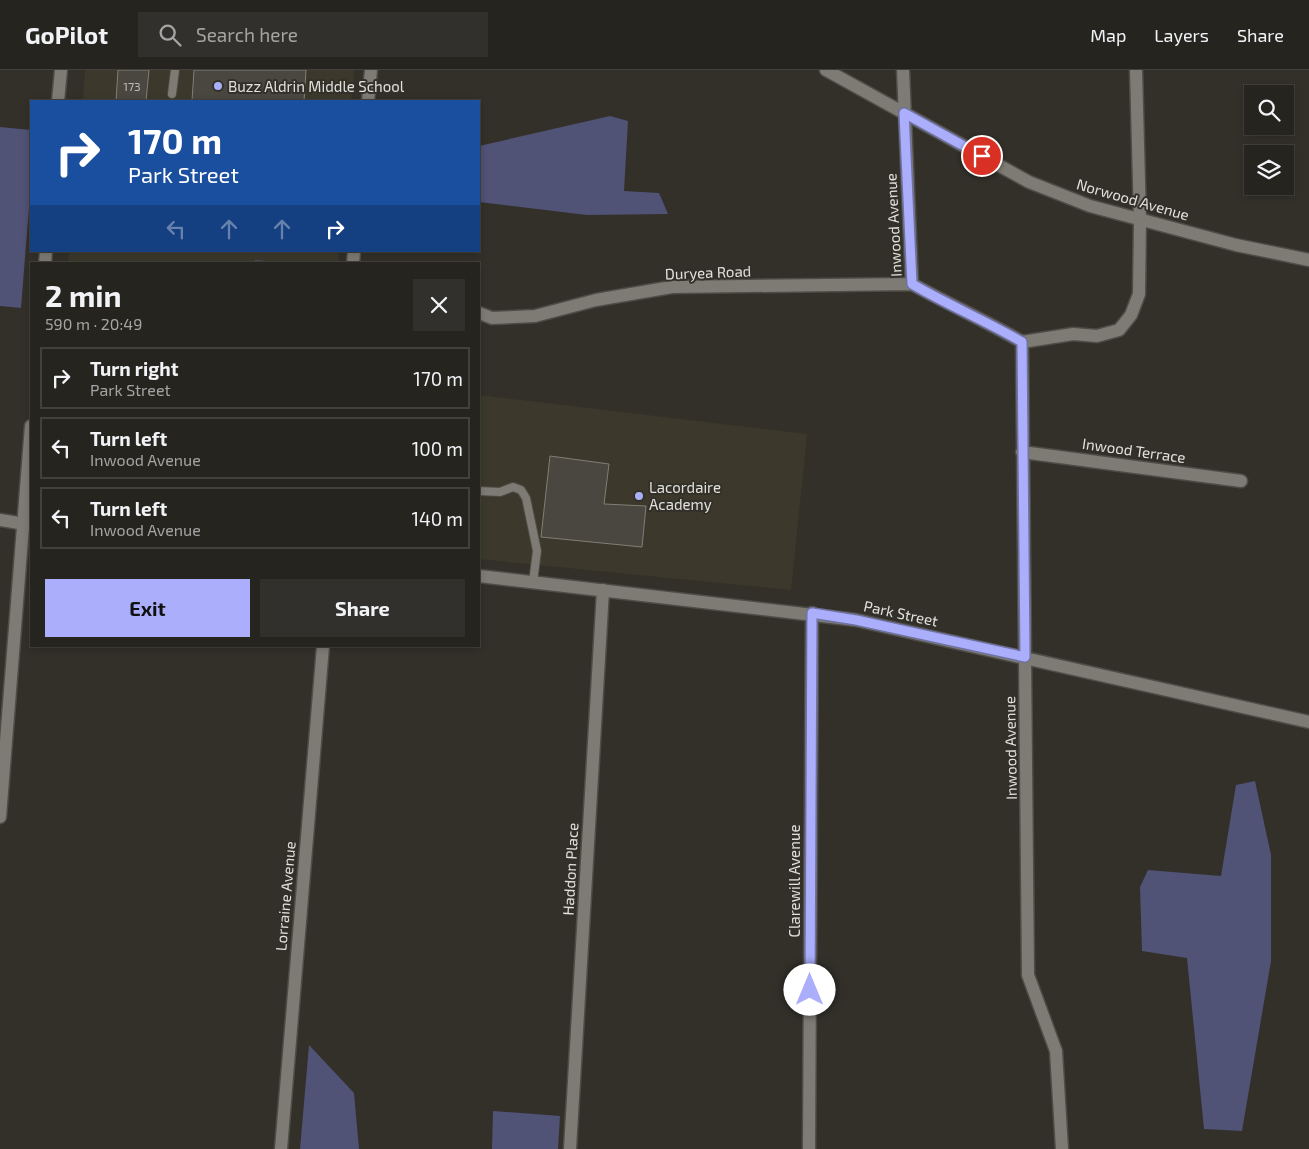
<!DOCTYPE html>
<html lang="en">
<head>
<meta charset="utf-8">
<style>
  :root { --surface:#26241f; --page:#32302c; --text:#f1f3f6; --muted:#a4a4a4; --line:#42413d; --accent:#abaffb }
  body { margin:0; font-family:"Exo 2",sans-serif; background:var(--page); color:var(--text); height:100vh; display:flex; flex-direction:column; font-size:19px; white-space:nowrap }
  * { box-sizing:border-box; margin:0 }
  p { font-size:16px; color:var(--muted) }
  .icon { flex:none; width:28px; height:28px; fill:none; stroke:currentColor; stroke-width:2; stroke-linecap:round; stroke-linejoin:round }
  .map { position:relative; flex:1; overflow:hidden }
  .sheet { position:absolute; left:30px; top:192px; width:450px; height:385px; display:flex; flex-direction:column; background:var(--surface); border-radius:0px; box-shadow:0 2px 8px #0003,0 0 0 1px var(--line) }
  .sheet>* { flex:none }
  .hud { position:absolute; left:30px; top:30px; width:450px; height:152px; border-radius:0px; box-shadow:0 2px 8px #0003,0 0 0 1px var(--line); background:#1a4fa0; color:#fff; overflow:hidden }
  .buttons { position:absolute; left:1244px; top:15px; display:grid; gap:10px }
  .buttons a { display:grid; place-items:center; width:50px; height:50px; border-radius:0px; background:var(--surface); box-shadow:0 2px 8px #0003,0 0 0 1px var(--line); font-size:25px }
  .pin { position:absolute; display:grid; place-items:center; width:42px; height:42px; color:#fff; margin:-21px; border:2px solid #fff; border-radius:50%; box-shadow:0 1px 5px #0007 }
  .me { position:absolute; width:55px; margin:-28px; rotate:0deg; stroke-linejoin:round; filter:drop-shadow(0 0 4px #0008) }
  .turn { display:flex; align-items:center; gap:18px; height:105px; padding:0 15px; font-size:22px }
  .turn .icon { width:65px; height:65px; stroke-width:2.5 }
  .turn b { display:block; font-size:35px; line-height:42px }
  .lanes { display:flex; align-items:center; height:48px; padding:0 15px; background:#0003; justify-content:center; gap:25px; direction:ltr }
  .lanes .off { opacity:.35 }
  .round { display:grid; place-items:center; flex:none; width:52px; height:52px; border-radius:0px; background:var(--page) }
  .head { display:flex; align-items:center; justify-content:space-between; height:85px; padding:0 15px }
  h1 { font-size:30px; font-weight:700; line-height:38px }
  .action { display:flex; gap:10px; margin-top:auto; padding:10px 15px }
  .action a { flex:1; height:58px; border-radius:0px; background:var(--accent); color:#111; font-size:20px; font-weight:700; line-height:58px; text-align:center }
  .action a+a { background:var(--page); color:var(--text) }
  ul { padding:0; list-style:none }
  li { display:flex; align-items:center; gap:15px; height:62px; margin:0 10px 8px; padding:0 5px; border:2px solid var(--line); border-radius:0px }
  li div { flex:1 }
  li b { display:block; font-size:19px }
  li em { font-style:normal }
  header { display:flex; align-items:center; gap:30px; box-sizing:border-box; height:70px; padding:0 25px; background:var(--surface); border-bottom:1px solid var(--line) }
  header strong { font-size:24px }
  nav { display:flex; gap:28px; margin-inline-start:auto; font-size:18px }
  .search { width:350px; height:45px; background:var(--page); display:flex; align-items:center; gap:12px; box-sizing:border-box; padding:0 18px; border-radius:0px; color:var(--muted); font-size:19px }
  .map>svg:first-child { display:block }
  .built { fill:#3c392c }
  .green { fill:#505276 }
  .building { fill:#494740; stroke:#817e76 }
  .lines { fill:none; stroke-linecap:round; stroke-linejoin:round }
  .service-casing { stroke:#4e4c46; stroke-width:10 }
  .minor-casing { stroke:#4e4c46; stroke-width:15 }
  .tertiary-casing { stroke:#4e4c46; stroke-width:15 }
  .service { stroke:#7d7b73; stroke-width:8 }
  .minor { stroke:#7d7b73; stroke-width:12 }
  .tertiary { stroke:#7d7b73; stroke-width:12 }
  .route-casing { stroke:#6f72a3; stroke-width:12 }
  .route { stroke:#abaffb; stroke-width:9 }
  .poi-dot { fill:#abaffb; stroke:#323029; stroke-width:2 }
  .labels { text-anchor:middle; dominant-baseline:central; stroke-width:4; stroke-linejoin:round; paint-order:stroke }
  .number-label { font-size:12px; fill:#bbbab4 }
  .poi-label { font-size:15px; fill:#e1e0db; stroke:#323029; text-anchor:start }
  .street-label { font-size:15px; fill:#e1e0db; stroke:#323029 }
</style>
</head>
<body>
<header>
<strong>GoPilot</strong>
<div class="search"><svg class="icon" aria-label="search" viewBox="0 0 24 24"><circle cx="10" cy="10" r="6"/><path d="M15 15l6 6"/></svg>Search here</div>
<nav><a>Map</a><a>Layers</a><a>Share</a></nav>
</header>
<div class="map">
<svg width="1309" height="1079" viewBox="0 0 1309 1079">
  <rect width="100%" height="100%" fill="#323029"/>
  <path class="built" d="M85,0H354L351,31H83Z
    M69,181H339L338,194H68Z
    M479,325L807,364L791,520L479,489Z"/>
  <path class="green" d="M610,46L628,51L624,121L659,123L668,144L587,145L479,132V76Z
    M0,57L31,60V112L21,238L0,236Z
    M255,190L299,194H254Z
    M1255,711L1271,785V891L1242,1061L1204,1059L1187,888L1142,881L1140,817L1148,800L1221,806L1236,715Z
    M309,975L354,1023L359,1079H300Z
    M493,1041L560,1046L558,1079H492Z"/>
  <path class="building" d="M118,0H149L146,31H116Z
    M194,0H306L304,31H192Z
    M550,386L609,394L604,434L646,436L642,477L541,467Z"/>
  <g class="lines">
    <defs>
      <path id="service" d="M172,24L175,0
        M479,421L500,422L513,417L521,420L526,428L535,471L537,481L533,512"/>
      <path id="minor" d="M826,0L1029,112L1090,136L1236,175L1309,190
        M903,0L912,214C948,234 986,251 1022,272L1073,264L1097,266L1119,260L1131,245L1139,224L1140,149L1136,0
        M368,31L371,0
        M353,194L354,181
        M479,243L492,248L535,246L596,230L672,217L912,214
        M1022,272L1028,905L1056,981L1062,1079
        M1022,382L1241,411
        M0,450L31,455
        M479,506L856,550L1309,652
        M281,1079L323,576
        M570,1079L603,520
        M809,1079L812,543"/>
      <path id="tertiary" d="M58,31L61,0
        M45,194L46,181
        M0,747L31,356"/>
    </defs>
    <use href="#service" class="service-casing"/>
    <use href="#minor" class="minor-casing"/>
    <use href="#tertiary" class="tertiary-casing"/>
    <use href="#service" class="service"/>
    <use href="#minor" class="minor"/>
    <use href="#tertiary" class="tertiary"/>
  </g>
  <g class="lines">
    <defs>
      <path id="route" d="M810,920L812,543L856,550L1025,587L1022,272C986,251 948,235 912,214L904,43L982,86"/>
    </defs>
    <use href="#route" class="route-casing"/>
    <use href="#route" class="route"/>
  </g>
  <g class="poi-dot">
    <circle cx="218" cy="16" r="5"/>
    <circle cx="639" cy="426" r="5"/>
  </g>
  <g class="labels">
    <g class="number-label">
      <text x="132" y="16">173</text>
    </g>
    <g class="poi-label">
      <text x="228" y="16">Buzz Aldrin Middle School</text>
      <text x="649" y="417">Lacordaire<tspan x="649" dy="17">Academy</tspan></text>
    </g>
    <g class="street-label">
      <text transform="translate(1133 129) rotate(16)">Norwood Avenue</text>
      <text transform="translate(893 155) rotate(-93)">Inwood Avenue</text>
      <text transform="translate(708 202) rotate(-2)">Duryea Road</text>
      <text transform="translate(1134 380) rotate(8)">Inwood Terrace</text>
      <text transform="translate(901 543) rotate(12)">Park Street</text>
      <text transform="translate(1010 678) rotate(-91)">Inwood Avenue</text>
      <text transform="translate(570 799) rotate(-87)">Haddon Place</text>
      <text transform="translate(794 811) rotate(-90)">Clarewill Avenue</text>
      <text transform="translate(285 826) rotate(-85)">Lorraine Avenue</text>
    </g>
  </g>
</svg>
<div class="buttons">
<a><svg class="icon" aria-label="search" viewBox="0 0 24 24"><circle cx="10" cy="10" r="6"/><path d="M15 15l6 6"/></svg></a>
<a><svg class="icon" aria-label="layers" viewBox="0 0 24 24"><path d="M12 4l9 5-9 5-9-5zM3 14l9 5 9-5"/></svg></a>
</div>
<div class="pin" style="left:982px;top:86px;background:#d93025"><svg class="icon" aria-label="arrive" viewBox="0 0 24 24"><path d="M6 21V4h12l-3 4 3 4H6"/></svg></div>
<svg class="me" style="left:810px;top:920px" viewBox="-20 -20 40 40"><circle r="19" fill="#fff"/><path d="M0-13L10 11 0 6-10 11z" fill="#abaffb"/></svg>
<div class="hud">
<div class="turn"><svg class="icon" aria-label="right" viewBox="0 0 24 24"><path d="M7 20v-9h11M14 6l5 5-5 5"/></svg><div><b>170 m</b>Park Street</div></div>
<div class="lanes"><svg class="icon off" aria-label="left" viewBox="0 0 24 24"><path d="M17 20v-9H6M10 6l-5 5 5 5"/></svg><svg class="icon off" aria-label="ahead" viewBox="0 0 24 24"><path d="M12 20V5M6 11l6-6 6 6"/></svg><svg class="icon off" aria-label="ahead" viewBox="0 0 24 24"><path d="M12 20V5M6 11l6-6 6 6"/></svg><svg class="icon" aria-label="right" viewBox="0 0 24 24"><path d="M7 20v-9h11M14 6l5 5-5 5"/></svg></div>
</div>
<section class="sheet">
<div class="head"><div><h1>2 min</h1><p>590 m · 20:49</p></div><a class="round"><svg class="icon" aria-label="close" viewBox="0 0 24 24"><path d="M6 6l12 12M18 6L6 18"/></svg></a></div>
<ul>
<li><svg class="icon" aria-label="right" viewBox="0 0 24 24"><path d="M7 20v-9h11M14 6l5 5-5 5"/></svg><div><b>Turn right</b><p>Park Street</p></div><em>170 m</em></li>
<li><svg class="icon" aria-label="left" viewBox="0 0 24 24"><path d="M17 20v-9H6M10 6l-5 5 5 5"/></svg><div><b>Turn left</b><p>Inwood Avenue</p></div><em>100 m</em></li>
<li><svg class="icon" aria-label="left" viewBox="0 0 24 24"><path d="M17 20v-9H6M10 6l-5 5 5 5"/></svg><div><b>Turn left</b><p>Inwood Avenue</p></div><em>140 m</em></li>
</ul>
<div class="action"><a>Exit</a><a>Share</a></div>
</section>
</div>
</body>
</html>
